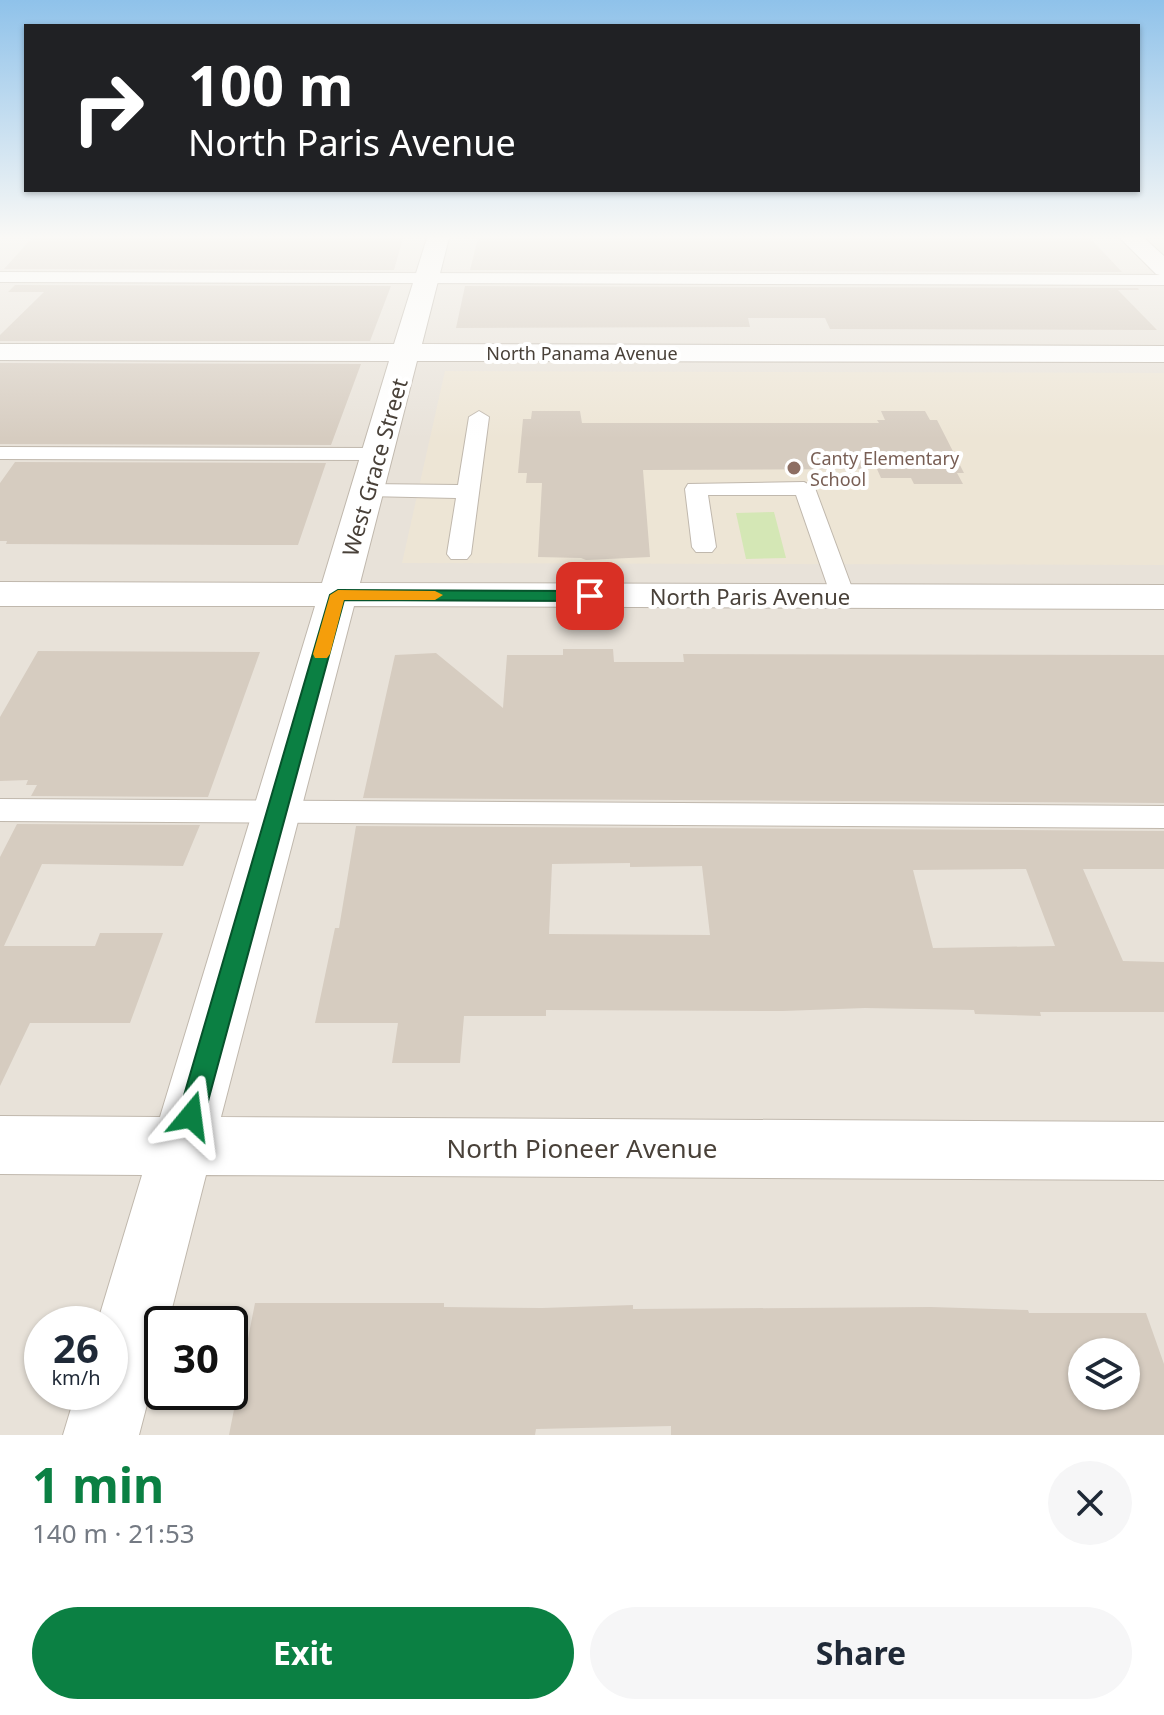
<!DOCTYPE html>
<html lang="en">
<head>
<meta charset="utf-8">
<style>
  :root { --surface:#fff; --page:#f6f6f7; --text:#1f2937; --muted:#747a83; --accent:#0b8043 }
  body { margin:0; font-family:"Noto Sans",sans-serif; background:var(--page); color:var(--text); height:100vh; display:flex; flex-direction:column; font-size:30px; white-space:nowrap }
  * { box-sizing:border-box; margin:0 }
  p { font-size:26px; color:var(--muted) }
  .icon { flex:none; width:44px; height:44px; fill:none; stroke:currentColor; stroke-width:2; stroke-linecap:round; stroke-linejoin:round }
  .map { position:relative; height:1435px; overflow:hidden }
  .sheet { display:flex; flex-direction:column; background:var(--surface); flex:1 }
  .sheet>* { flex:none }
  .top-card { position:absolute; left:24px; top:24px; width:1116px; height:168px; border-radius:0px; box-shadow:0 2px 6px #0004; background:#202124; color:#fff; overflow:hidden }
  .buttons { position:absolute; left:1068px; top:1338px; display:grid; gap:16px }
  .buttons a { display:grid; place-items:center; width:72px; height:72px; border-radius:50%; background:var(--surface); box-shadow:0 2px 6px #0004; font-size:40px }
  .speed { position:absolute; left:24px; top:1306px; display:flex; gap:16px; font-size:40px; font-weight:700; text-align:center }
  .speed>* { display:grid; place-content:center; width:104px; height:104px; border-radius:50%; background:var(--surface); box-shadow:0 2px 6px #0004; line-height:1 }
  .speed small { font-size:20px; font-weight:400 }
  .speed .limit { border:4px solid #111; border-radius:12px; background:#fff; color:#111 }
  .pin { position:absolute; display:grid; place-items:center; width:68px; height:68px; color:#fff; margin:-34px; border-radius:16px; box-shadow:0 4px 12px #0006 }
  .me { position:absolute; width:88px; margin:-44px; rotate:16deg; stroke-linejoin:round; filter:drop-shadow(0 0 6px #0008) }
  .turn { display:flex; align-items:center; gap:28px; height:168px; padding:0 32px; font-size:36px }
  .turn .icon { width:104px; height:104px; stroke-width:2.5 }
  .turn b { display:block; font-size:56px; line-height:68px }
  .round { display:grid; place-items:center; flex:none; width:84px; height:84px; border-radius:42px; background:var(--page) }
  .overview { display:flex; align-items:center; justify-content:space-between; height:136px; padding:0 32px }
  h1 { font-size:48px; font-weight:700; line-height:60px; color:var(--accent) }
  .primary-button { display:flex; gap:16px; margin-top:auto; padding:16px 32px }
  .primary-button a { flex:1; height:92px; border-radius:48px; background:var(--accent); color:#fff; font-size:32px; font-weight:700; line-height:92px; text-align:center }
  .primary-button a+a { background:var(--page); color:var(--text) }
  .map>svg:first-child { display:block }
  .residential { fill:#e8e2d9; fill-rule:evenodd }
  .education { fill:#ede5d5 }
  .green { fill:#d4e7b5 }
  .building { fill:#d6ccc0; fill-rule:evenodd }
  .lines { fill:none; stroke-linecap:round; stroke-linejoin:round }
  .service-casing { stroke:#c0b8ad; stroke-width:2 }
  .minor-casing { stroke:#c0b8ad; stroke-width:2 }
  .service { fill:#fff; fill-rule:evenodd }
  .minor { fill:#fff; fill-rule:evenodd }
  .route { fill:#0b8043; stroke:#07532c; stroke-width:2 }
  .slow { fill:#f59e0b }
  .education-dot { fill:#8d6e63; stroke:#fff; stroke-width:3 }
  .labels { text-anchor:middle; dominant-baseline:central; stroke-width:8; stroke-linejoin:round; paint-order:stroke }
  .far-street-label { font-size:18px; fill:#494139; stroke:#fff }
  .far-education-label { font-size:18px; fill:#785e54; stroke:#fff; text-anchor:start }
  .street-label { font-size:22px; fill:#494139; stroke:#fff }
  .near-street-label { font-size:26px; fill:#494139; stroke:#fff }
</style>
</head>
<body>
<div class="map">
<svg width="1164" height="1435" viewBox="0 0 1164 1435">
  <rect width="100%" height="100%" fill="#f5f1eb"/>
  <path class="residential" d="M0,238H1164V1435H0ZM42,1324H110V1392H42ZM162,1324H230V1392H162ZM1082,1352H1126V1396H1082Z"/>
  <path class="education" d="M445,371L1164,373V565L402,563Z"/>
  <path class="green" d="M774,512L786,558L746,559L736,513Z"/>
  <path class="building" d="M32,238H403L394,270L4,269Z
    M478,238H1090L1122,272L470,270Z
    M15,285L391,286L370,341H0V335L44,292H8Z
    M465,286L1138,288L1139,290H1118L1157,330L830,329L825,318H748L750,327L456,328Z
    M0,363L361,364L331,445L0,444Z
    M532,411H580L582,423H879L877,420H885L881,411H925L930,420H937L964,473H957L963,484H914L911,478H881L877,469L643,470L650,557L586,560L581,558L538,557L542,483H526L527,473H518L523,419H531Z
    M15,462L326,463L298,545H255L6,544L7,541H0V483Z
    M563,649H613L614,662H684L683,654L1164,655V803L363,798L395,655L436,653L503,708L507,655H563Z
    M38,651L260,652L208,797L31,796L37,785H26L28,780L0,781V717Z
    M17,824L200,825L183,866L42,864L4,946H95L100,933H163L130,1023H30L0,1086V857Z
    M356,826L1164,831V869H1083L1123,961L1164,962V1012H1040L1041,1016L975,1014L974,1010L865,1008L783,1011L546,1010V1016H464L460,1063H392L398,1023H315L335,928H339ZM630,863V867L702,866L710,935L549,934L552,864ZM1026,869L1055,946L933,948L913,870Z
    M255,1303H444V1307L542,1308L633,1305V1309L931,1307L1028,1310L1029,1313H1146L1164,1364V1435H671V1426L536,1429L535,1435H229ZM1082,1352H1126V1396H1082Z"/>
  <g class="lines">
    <defs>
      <path id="service" d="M0,272L1164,275V285L0,282Z
        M479,411L489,417L471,554L467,559H451L447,554L456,498L367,496L356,490L367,484L458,485L469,417Z
        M0,447L377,448L387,454L377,460L0,459Z
        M804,482L815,488L855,596L852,601H834L831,596L796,495H708L716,547L712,552H696L692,547L685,489L688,484Z
        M0,799L1164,806V828L0,821Z"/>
      <path id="minor" d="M427,238H449L422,344L1164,346V362L417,361L360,583L1164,585V609L354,606L221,1117L1164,1122V1180L206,1175L168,1324H162V1347L139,1435H63L76,1392H110V1324H97L142,1175L0,1174V1116L160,1117L315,606H0V582L322,583L389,361L0,360V344H394Z
        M1120,238H1144L1164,256V276L1156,274Z"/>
    </defs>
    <use href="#service" class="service-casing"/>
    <use href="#minor" class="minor-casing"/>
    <use href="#service" class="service"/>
    <use href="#minor" class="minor"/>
  </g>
  <linearGradient id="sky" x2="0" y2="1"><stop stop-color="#8fc2ea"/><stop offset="0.54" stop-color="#faf9f6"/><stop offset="1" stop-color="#faf9f6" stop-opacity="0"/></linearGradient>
  <rect width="1164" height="439" fill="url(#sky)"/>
  <path class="route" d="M338,590L590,591L598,596L590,601L344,600L204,1116L200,1124L191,1127L182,1124L178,1116L330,595Z"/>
  <path class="slow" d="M338,590L435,591L443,595L435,600H344L330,654L327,658H315L313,654L330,595Z"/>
  <circle class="education-dot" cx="794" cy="468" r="8"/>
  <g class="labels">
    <g class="far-street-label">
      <text x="582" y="353">North Panama Avenue</text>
    </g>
    <g class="far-education-label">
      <text x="810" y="458">Canty Elementary<tspan x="810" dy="21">School</tspan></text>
    </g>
    <g class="street-label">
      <text transform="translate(374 467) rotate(-74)">West Grace Street</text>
      <text x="750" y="596">North Paris Avenue</text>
    </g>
    <g class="near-street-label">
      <text x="582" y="1148">North Pioneer Avenue</text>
    </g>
  </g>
</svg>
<div class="buttons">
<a><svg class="icon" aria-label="layers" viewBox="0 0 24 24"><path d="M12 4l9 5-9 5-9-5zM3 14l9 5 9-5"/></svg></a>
</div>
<div class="speed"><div>26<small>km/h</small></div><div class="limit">30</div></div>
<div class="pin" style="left:590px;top:596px;background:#d93025"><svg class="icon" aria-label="arrive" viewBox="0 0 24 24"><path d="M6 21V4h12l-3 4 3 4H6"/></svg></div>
<svg class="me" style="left:191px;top:1116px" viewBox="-20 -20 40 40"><path d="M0-17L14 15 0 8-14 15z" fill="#0b8043" stroke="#fff" stroke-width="4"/></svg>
<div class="top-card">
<div class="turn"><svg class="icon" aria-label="right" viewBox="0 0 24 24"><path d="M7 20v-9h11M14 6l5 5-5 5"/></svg><div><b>100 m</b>North Paris Avenue</div></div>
</div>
</div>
<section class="sheet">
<div class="overview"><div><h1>1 min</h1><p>140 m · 21:53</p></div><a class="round"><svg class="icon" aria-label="close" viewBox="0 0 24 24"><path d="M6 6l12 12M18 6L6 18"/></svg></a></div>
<div class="primary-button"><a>Exit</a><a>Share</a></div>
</section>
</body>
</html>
